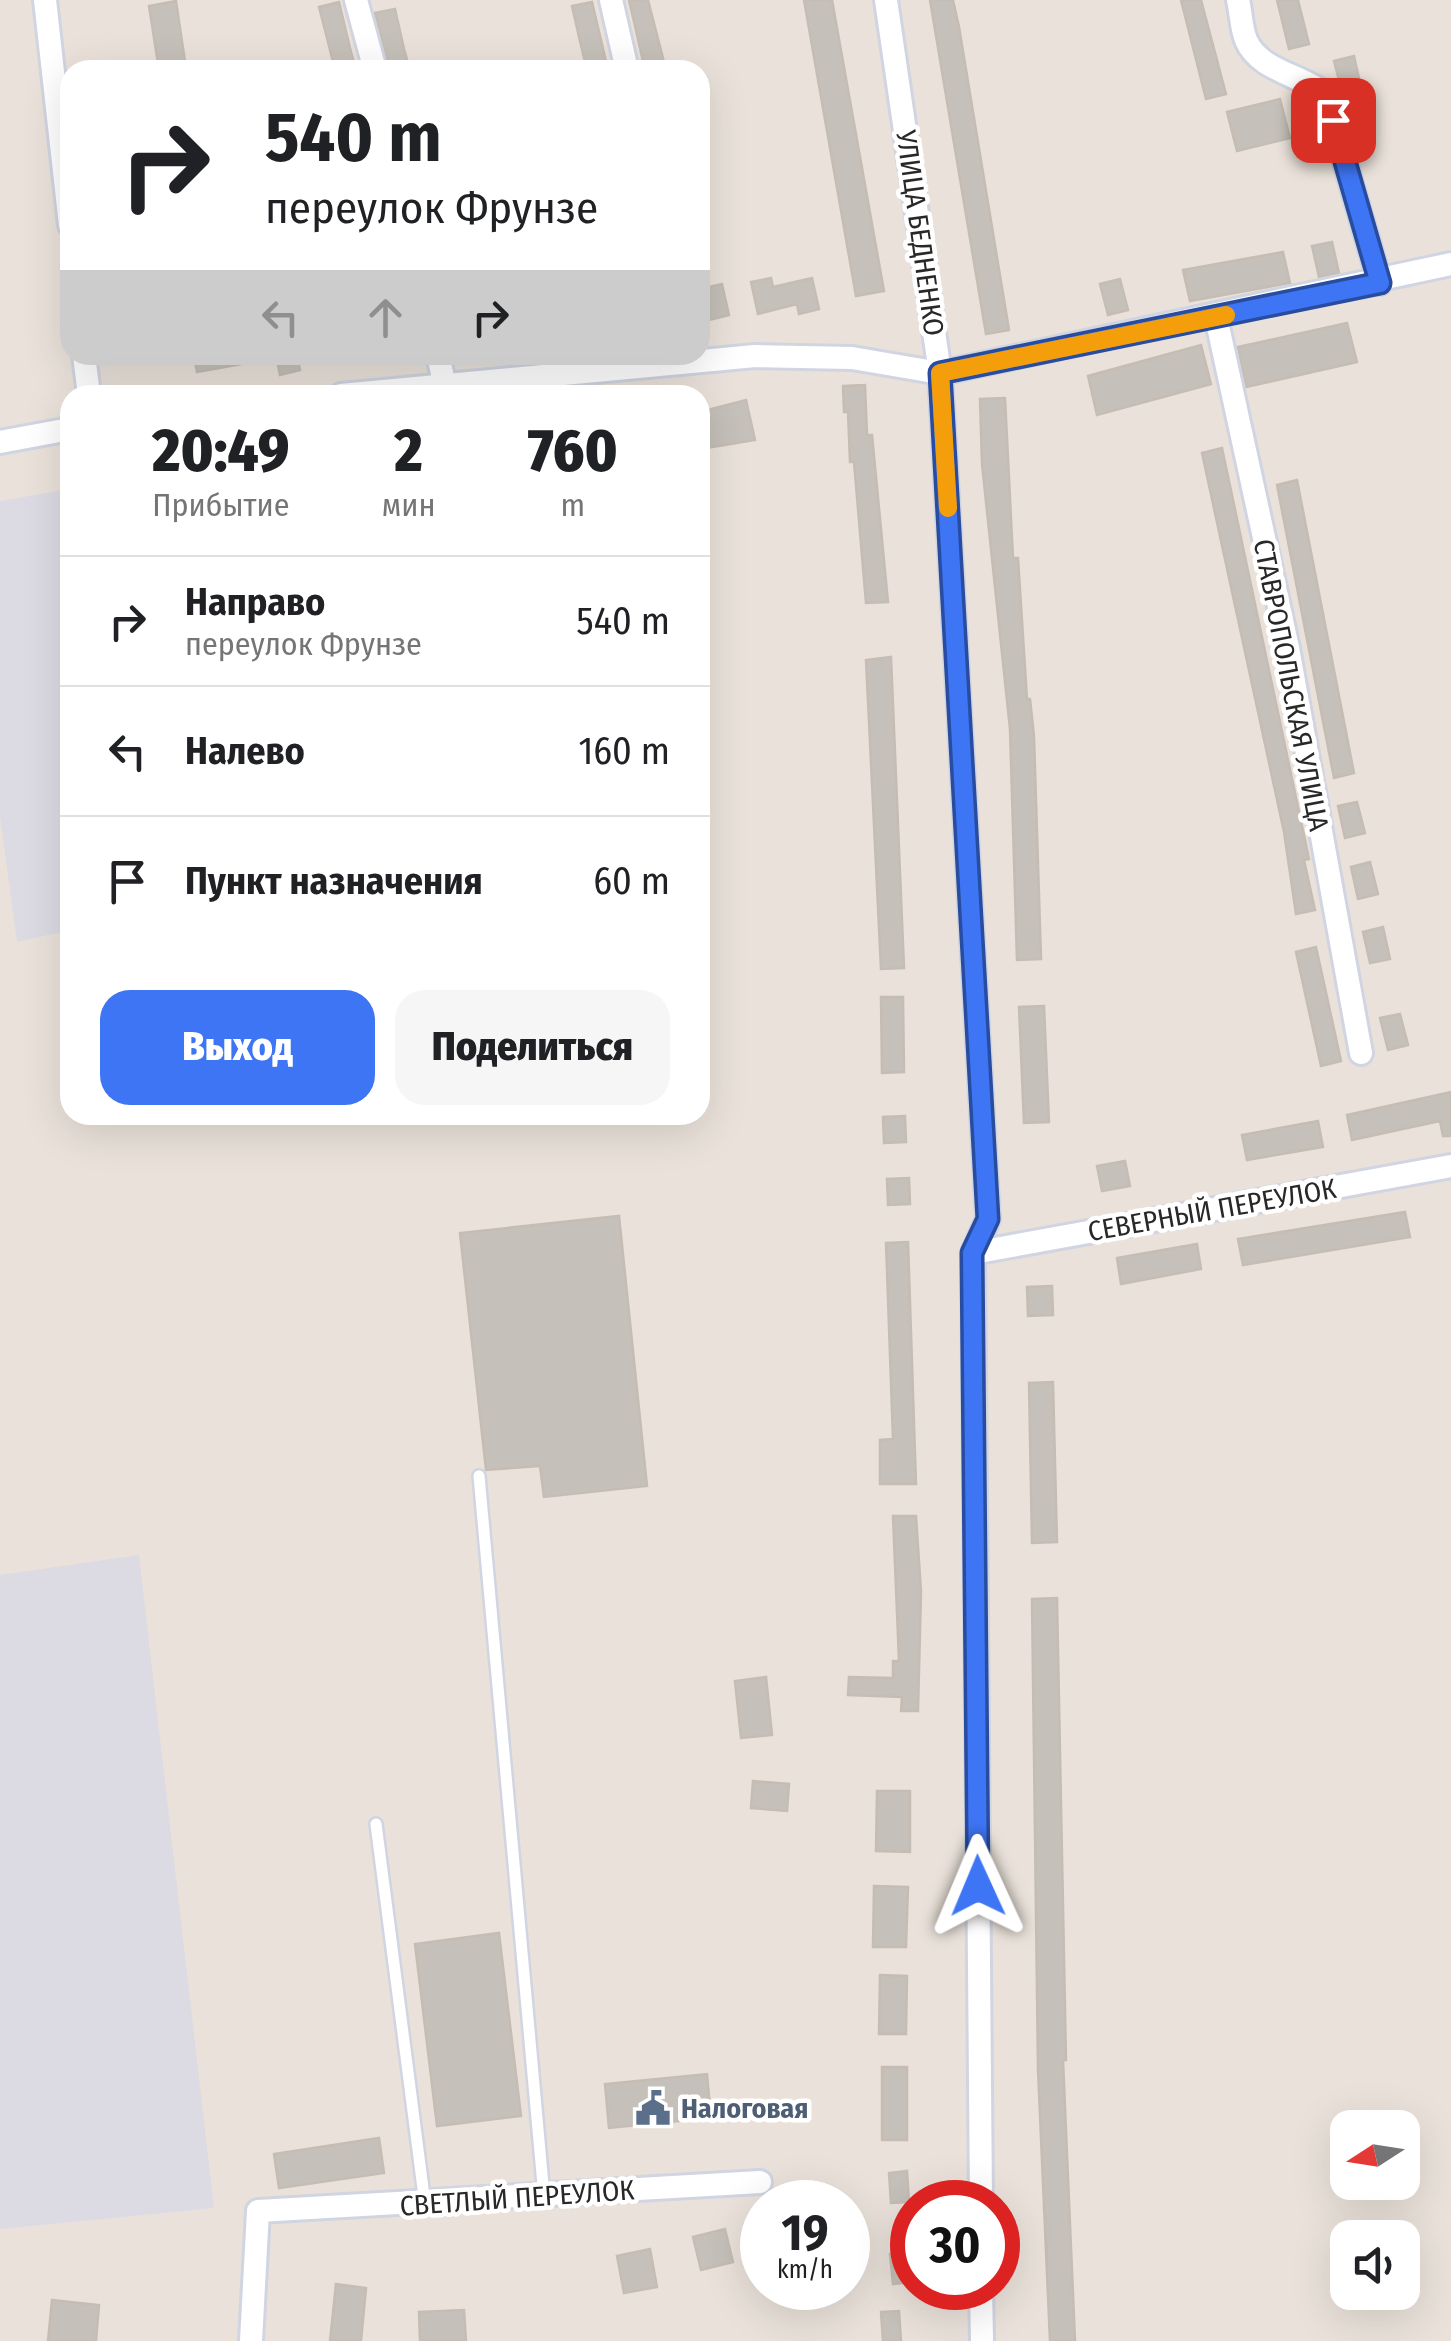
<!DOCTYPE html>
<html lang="ru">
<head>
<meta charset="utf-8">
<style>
  :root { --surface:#fff; --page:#f6f6f6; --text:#202124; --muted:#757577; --line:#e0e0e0; --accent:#3e75f4 }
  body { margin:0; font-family:"Fira Sans Condensed",sans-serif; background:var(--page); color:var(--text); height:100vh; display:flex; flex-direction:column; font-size:38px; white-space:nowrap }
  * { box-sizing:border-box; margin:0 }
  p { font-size:32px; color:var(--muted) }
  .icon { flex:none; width:55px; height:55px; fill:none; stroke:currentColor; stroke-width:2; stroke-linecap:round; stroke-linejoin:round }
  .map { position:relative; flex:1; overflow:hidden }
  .drawer { position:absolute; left:60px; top:385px; width:650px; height:740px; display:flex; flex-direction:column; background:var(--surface); border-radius:30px; box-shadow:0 10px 40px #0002 }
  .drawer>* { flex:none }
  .top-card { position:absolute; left:60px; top:60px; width:650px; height:305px; border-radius:30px; box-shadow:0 10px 40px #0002; background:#fff; color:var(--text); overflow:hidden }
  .needle { width:65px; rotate:258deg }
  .tools { position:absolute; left:1330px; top:2110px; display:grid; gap:20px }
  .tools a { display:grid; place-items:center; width:90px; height:90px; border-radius:20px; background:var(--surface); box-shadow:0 10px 40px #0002; font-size:50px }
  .speed { position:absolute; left:740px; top:2180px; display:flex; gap:20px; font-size:50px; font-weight:700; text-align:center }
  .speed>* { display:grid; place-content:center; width:130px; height:130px; border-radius:50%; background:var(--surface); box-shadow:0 10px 40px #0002; line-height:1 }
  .speed small { font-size:25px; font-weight:400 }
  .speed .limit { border:15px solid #d22; background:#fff; color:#111 }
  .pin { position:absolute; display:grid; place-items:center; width:85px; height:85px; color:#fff; margin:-42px; border-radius:20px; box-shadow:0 5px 15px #0006 }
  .me { position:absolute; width:110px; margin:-55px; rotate:359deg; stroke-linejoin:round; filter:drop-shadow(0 0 8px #0008) }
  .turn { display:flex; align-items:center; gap:35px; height:210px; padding:0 40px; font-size:45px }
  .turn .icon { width:130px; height:130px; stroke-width:2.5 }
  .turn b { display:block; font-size:70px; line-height:85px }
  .lanes { display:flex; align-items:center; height:95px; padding:0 40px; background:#0003; justify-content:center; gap:50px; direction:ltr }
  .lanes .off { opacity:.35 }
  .eta { display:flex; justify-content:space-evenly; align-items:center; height:170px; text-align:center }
  .eta b { font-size:60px; font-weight:800; line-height:70px }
  .action { display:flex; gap:20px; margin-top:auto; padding:20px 40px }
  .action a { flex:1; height:115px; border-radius:30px; background:var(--accent); color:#fff; font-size:40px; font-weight:800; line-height:115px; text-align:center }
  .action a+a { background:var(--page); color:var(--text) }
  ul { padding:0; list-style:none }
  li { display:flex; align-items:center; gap:30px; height:130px; padding:0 40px; border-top:2px solid var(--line) }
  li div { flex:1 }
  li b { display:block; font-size:38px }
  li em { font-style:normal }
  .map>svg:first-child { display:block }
  .industrial { fill:#dcdbe3 }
  .building { fill:#c5c0b9; stroke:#c5bdb4; stroke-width:2.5 }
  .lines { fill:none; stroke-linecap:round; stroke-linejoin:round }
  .service-casing { stroke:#d0d5e1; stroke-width:16 }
  .minor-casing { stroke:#d0d5e1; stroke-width:28 }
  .service { stroke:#fff; stroke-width:11 }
  .minor { stroke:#fff; stroke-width:22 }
  .route-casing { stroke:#284c9f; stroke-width:25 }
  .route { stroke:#3e75f4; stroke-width:18 }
  .slow { stroke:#f59e0b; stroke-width:18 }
  .labels { text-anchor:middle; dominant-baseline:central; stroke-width:9; stroke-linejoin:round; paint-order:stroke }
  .street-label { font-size:28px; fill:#282828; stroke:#fff }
  .service-label { font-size:28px; font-weight:bold; fill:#4e5e75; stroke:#fff; text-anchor:start }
</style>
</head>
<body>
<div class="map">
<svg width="1451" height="2341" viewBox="0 0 1451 2341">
  <rect width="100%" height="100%" fill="#eae2da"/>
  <path class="industrial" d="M70,489V930L17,942L0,817V501Z
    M139,1555L214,2208L0,2229V1575Z"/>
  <path class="building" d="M629,0H648L666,70H645Z
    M804,0H832L884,291L856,296Z
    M930,0H953L959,27L1009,330L986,334Z
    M1181,0H1201L1226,94L1206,99Z
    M1277,0H1298L1309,44L1289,49Z
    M176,1L186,68L159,70L149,6Z
    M339,2L350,48L356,70H335L327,38L319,7Z
    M592,2L601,40L608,70H587L579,37L572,6Z
    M395,9L404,49L410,70H390L375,13Z
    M1354,56L1361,87L1342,92L1334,61Z
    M1280,99L1290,138L1237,151L1227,112Z
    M1332,242L1339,273L1319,277L1312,246Z
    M1283,252L1290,283L1190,301L1183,270Z
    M771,278L773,287L812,278L819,309L799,314L797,304L758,314L751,282Z
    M1120,279L1128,310L1108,315L1100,284Z
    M722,284L729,315L709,320L701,289Z
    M1347,323L1357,362L1246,387L1238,347Z
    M1201,345L1211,384L1097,415L1088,376Z
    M194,355H246L247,363L197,372Z
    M276,355H297L300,370L280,375Z
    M865,385L867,435H872L888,602L866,603L854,462H850L848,412H844L843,386Z
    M1005,398L1013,558H1018L1027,699H1030L1034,736L1041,959L1017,960L1010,729L982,464L980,399Z
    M746,400L755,440L700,449V412Z
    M1222,448L1309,859L1304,860L1315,910L1296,914L1284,832L1202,453Z
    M1297,480L1354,773L1334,778L1277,485Z
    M891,657L904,968L881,969L866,660Z
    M1357,802L1365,833L1345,838L1338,806Z
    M1370,862L1378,894L1358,899L1351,867Z
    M1383,927L1390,959L1370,963L1363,932Z
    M1316,947L1341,1061L1321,1066L1296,952Z
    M881,997H903L904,1072L882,1073Z
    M1044,1006L1049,1122L1024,1123L1019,1007Z
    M1400,1014L1408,1045L1388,1050L1380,1018Z
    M1451,1092V1136H1443L1440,1121L1352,1140L1347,1115Z
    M905,1116L906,1142L884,1143L883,1117Z
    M1318,1121L1323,1147L1247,1160L1242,1135Z
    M1125,1161L1130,1186L1102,1191L1097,1166Z
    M909,1178L910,1204L888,1205L887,1179Z
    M1405,1212L1410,1237L1243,1265L1238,1239Z
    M619,1216L647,1486L544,1497L540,1466L486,1470L460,1233Z
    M908,1242L916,1484H880V1440L893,1439L886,1243Z
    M1197,1244L1201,1269L1121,1284L1117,1258Z
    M1052,1286L1053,1315L1028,1316L1027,1287Z
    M1053,1382L1057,1542L1032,1543L1029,1383Z
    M893,1516H916L921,1591L918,1711H901L902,1697L848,1695L849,1677L893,1678V1661H899Z
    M1057,1598L1066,2060H1063L1075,2341H1050L1038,2070L1032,1599Z
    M766,1677L772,1735L741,1738L735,1681Z
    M753,1781L789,1784L787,1811L751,1808Z
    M877,1791H910V1852L876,1851Z
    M874,1886L908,1887L906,1947H873Z
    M499,1933L521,2116L437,2126L415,1944Z
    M880,1975L907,1976L906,2034H879Z
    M882,2067H907V2140H882Z
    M707,2074L711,2118L609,2128L605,2084Z
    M379,2138L384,2173L279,2188L274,2154Z
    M907,2171L909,2202L891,2203L889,2173Z
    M725,2229L733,2262L701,2270L693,2237Z
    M650,2249L657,2287L624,2293L617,2256Z
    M908,2252L911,2282L893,2284L890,2254Z
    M336,2284L366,2288L361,2341H330Z
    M52,2300L99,2305L96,2341H48Z
    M464,2310L466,2341H420L419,2312Z
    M899,2311L901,2341H883L881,2312Z"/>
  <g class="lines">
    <defs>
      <path id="service" d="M479,1476L544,2196
        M376,1824L425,2204"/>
      <path id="minor" d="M45,0L70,225
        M356,0L375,70
        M611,0L627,70
        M886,0L940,373L988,1219L973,1253L981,2202
        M1238,0C1241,12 1241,28 1246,40C1259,71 1302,75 1325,94L1380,283
        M1216,317L1288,648L1361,1053
        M84,355L89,395
        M438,355L444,382
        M341,395L755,356L852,358L940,373L1451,264
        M0,442L70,429
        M973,1253L1451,1166
        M981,2288L982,2341
        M251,2341L258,2211L760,2182"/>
    </defs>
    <use href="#service" class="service-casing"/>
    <use href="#minor" class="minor-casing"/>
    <use href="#service" class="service"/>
    <use href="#minor" class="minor"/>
  </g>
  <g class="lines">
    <defs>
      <path id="route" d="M978,1886L972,1253L988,1219L940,373L1380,283L1333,120"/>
    </defs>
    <use href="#route" class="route-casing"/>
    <use href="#route" class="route"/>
    <path class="slow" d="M948,508L940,373L1226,315"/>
  </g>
  <defs>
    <symbol id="civic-bare" viewBox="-9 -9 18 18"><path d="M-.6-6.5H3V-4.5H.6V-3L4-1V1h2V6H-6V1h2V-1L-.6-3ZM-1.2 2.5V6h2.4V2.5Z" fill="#5c6f8a" stroke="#fff" stroke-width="2.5" paint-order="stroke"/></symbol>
  </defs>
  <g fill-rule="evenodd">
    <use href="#civic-bare" x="628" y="2083" width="50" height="50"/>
  </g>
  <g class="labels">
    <g class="street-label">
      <text transform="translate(920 233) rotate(82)">УЛИЦА БЕДНЕНКО</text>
      <text transform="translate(1291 685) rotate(79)">СТАВРОПОЛЬСКАЯ УЛИЦА</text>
      <text transform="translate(1212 1210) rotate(-10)">СЕВЕРНЫЙ ПЕРЕУЛОК</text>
      <text transform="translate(517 2198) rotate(-4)">СВЕТЛЫЙ ПЕРЕУЛОК</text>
    </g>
    <g class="service-label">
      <text x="681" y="2108">Налоговая</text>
    </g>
  </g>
</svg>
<div class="tools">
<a><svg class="needle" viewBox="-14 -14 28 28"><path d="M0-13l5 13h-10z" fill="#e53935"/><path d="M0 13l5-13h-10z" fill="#757577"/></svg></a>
<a><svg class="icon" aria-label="sound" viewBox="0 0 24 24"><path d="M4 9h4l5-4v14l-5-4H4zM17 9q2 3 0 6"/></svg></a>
</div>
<div class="speed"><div>19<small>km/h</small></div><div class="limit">30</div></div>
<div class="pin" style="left:1333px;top:120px;background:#d93025"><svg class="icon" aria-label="arrive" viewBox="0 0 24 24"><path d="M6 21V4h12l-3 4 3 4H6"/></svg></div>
<svg class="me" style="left:978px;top:1886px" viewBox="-20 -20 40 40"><path d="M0-17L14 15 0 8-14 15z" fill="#3e75f4" stroke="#fff" stroke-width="4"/></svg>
<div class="top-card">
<div class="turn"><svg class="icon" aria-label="right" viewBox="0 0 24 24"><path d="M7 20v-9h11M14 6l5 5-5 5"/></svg><div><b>540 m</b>переулок Фрунзе</div></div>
<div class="lanes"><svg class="icon off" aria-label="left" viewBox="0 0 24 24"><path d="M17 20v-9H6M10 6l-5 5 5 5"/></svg><svg class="icon off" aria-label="ahead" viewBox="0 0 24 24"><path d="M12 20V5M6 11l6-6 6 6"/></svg><svg class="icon" aria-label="right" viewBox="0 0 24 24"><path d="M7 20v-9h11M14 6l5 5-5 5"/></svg></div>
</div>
<section class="drawer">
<div class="eta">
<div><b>20:49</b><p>Прибытие</p></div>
<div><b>2</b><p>мин</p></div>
<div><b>760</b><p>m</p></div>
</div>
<ul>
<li><svg class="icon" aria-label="right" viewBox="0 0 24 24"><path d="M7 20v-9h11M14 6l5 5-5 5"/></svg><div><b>Направо</b><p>переулок Фрунзе</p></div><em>540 m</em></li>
<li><svg class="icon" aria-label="left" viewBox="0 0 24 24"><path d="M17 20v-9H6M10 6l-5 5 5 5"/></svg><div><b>Налево</b></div><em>160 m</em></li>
<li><svg class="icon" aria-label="arrive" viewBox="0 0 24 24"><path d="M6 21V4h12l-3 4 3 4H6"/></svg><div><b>Пункт назначения</b></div><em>60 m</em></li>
</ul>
<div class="action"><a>Выход</a><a>Поделиться</a></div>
</section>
</div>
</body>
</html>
